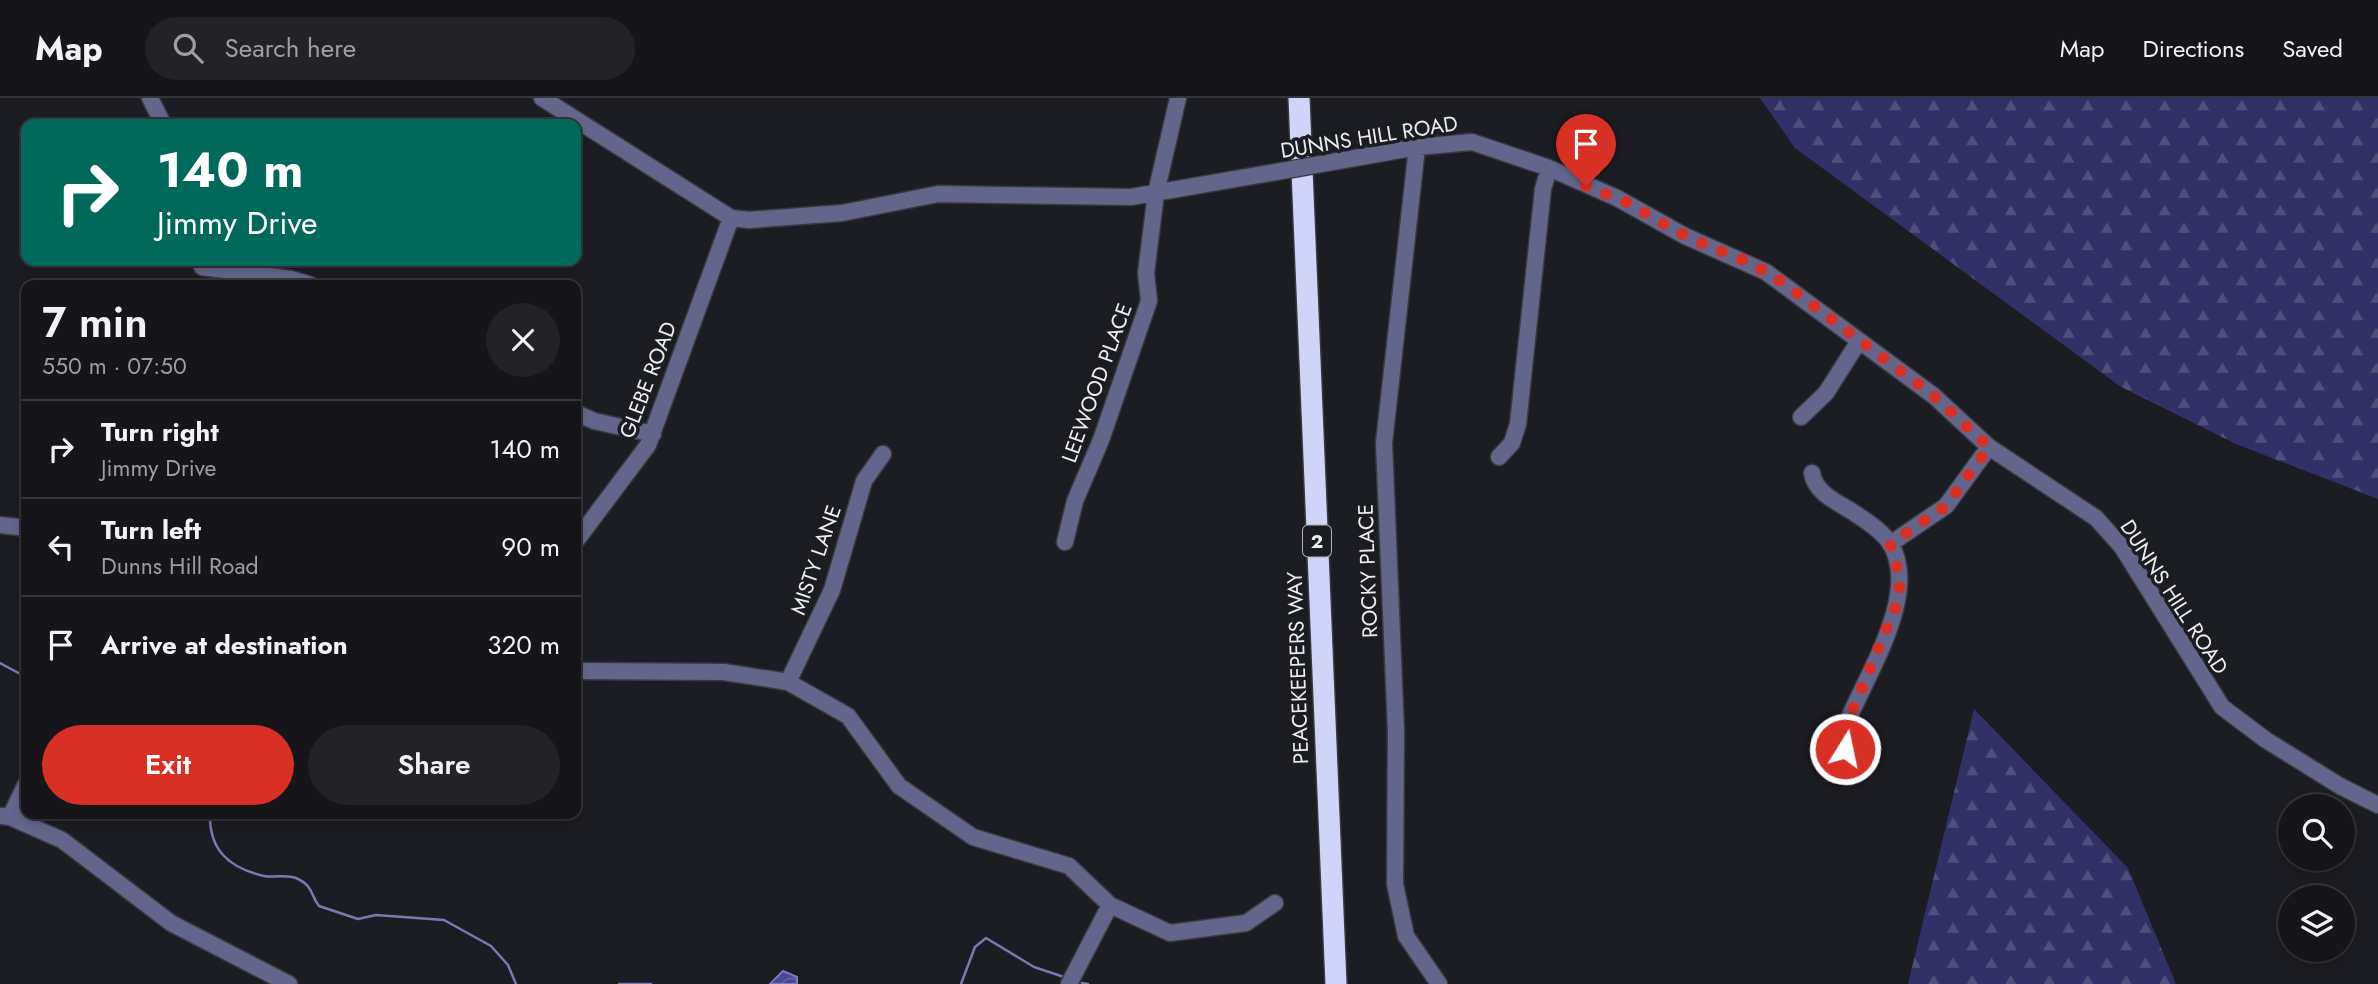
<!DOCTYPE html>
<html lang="en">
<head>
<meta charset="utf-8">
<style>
  :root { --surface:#15151a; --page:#222227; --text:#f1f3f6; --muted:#9d9fa2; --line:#343439; --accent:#d93025 }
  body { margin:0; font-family:Jost,sans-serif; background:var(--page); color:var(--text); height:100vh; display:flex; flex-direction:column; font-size:26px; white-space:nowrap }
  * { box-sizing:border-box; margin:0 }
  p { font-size:23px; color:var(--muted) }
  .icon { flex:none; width:38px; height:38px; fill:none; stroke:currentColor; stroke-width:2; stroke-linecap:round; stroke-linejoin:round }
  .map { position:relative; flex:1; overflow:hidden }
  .side { position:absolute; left:21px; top:182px; width:560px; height:539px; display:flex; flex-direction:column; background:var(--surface); border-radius:14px; box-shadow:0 4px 10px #0003,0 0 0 2px var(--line) }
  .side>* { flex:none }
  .hud { position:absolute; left:21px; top:21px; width:560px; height:147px; border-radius:14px; box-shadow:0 4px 10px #0003,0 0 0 2px var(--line); background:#00695c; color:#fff; overflow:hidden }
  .buttons { position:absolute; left:2278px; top:696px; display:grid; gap:14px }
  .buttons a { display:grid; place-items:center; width:77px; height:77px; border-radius:50%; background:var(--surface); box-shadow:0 4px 10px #0003,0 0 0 2px var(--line); font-size:35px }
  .pin { position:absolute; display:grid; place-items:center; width:60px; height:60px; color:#fff; margin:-72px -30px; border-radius:50% 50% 50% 0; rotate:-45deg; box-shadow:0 0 7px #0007 }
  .pin .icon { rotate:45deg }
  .me { position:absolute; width:77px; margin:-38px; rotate:10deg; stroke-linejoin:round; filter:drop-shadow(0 0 5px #0008) }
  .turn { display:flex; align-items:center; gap:24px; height:147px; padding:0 21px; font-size:32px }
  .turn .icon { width:91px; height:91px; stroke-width:2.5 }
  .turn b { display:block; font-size:49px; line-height:60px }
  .round { display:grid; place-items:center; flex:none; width:74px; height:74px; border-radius:37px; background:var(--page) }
  .summary { display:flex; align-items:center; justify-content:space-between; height:119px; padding:0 21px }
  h1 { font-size:42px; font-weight:600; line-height:52px }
  .primary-button { display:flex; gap:14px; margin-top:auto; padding:14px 21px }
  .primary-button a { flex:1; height:80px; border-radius:42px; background:var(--accent); color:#fff; font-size:28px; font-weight:600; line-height:80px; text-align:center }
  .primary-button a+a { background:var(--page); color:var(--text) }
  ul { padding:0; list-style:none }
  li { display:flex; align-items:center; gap:21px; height:98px; padding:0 21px; border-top:2px solid var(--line) }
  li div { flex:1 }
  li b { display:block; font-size:26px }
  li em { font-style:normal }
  header { display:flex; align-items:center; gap:42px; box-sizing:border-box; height:98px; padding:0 35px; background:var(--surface); border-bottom:2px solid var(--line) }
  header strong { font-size:33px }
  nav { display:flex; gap:38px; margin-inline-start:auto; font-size:24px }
  .search { width:490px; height:63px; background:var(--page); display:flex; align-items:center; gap:18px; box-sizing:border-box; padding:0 24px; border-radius:38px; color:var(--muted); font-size:26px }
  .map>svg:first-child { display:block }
  .forest { fill:url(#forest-firs) }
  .water { fill:url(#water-waves); stroke:#7a79b2; stroke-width:2 }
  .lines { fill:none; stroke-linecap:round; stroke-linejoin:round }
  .stream { stroke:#7a79b2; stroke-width:2.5 }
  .minor-casing { stroke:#393940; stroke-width:19 }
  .highway-casing { stroke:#393940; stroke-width:24 }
  .minor { stroke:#63668a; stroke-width:16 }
  .highway { stroke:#d0d4f8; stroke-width:21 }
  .minor-bridge-casing { stroke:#393940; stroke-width:19; stroke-linecap:butt }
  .minor-bridge { stroke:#63668a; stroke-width:16 }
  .route { stroke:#d93025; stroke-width:12; stroke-dasharray:0 21.6 }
  .labels { text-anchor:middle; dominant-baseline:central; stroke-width:7; stroke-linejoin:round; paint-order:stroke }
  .shield { fill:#1c1c23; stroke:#aeafb4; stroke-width:2 }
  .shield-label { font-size:19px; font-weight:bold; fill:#edeef2 }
  .street-label { font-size:21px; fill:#edeef2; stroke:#1c1c23 }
</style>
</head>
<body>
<header>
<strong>Map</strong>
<div class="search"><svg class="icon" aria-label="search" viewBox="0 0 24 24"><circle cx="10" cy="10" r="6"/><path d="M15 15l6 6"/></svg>Search here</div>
<nav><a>Map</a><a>Directions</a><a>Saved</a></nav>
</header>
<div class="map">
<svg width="2378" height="886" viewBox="0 0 2378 886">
  <defs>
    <pattern id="forest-firs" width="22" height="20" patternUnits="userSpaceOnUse" patternTransform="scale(1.75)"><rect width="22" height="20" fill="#313168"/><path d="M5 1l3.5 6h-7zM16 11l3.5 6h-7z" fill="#4f4f7e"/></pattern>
    <pattern id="water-waves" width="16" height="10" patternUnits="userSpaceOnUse" patternTransform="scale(1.75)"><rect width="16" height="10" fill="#484796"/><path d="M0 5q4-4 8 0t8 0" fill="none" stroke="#6362a5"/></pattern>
  </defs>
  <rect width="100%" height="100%" fill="#1c1c23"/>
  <path class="forest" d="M1760,0H2378V401L2236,346L2121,289L1795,50Z
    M1974,611L2128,770L2176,886H1908Z"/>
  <path class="water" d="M783,873L797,879V886H770Z"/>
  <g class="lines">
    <path class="stream" d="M0,565L26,579
      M210,716C209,752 229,770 264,778C275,780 286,776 296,780C314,788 310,797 319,808L358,821L376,817L444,822L491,848L508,867L516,886
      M1082,885L1088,886
      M619,886H651
      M961,886L975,849L986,840L1034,869L1064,879"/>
    <defs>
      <path id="minor" d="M150,0L163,26
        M542,0L731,120L749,122L842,115L938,96L1131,99L1276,74
        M1417,49L1384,345L1396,634L1395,786L1406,838L1439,886
        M1338,63L1417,49L1472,44L1549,70L1617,100L1685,138L1766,174L1934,298L1989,349L2096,420L2122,449L2222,609L2266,642L2340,688L2378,707
        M202,169L291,181L311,187
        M576,315L594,323L653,336
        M1801,319L1826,295L1859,243
        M1499,359L1512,345L1518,326L1543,91L1549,70
        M1812,375C1815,395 1837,404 1853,414C1866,423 1881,432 1890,445C1922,497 1863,581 1844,632L1845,651L1849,658
        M0,427L26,430
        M576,443L648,347L731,120
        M1065,444L1075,403L1101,342L1149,203L1146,175L1156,95L1178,0
        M1890,446L1946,408L1989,349
        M576,573L724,574L788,584L848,618L899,688L973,739L1069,768L1110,807L1170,835L1246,825L1275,805
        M788,584L832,492L864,383L883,356
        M2,718L10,719L26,686
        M10,719L62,742L171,825L289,886
        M1069,886L1110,807"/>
      <path id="highway" d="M1299,0L1336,886"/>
    </defs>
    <use href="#minor" class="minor-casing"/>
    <use href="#highway" class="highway-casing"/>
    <use href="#minor" class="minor"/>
    <use href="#highway" class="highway"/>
    <defs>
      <path id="minor-bridge" d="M1276,74L1338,63"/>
    </defs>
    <use href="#minor-bridge" class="minor-bridge-casing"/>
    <use href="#minor-bridge" class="minor-bridge"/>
  </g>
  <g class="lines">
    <path class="route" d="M1586,88L1626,104L1691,141L1751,165L1782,184L1934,298L1989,349L1946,408L1890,446L1900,479L1899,501L1848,623L1845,651"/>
  </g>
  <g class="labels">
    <rect class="shield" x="1303" y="427.5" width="28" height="31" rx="5"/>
    <g class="shield-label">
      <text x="1317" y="443">2</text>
    </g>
    <g class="street-label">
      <text transform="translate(1369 39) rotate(-9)">DUNNS HILL ROAD</text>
      <text transform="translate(648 282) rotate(-69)">GLEBE ROAD</text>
      <text transform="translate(1097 285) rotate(-70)">LEEWOOD PLACE</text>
      <text transform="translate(816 462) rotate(-71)">MISTY LANE</text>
      <text transform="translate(1368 473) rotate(-92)">ROCKY PLACE</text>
      <text transform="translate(2174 499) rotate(57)">DUNNS HILL ROAD</text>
      <text transform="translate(1298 570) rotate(-92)">PEACEKEEPERS WAY</text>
    </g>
  </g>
</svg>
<div class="buttons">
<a><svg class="icon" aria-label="search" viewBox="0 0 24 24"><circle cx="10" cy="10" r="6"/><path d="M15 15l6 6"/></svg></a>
<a><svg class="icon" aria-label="layers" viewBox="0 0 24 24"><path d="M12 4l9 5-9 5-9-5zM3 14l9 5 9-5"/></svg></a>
</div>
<div class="pin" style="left:1586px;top:88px;background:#d93025"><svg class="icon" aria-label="arrive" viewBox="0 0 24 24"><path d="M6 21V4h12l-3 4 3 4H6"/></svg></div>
<svg class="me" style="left:1845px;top:651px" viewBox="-20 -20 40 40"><circle r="17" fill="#d93025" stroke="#fff" stroke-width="3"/><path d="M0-11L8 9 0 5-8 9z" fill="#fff"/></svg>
<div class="hud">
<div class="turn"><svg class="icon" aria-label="right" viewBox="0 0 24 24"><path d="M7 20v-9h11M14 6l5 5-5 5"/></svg><div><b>140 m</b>Jimmy Drive</div></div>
</div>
<section class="side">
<div class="summary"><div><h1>7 min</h1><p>550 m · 07:50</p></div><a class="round"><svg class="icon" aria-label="close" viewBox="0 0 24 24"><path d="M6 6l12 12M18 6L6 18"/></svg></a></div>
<ul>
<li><svg class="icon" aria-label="right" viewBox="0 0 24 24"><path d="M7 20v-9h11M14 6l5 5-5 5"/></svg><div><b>Turn right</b><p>Jimmy Drive</p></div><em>140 m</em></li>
<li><svg class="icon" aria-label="left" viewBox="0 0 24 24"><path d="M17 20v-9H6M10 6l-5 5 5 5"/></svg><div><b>Turn left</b><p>Dunns Hill Road</p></div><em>90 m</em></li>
<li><svg class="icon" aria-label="arrive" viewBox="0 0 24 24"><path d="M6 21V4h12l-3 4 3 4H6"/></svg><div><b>Arrive at destination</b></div><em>320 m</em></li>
</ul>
<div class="primary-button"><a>Exit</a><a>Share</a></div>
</section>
</div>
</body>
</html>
